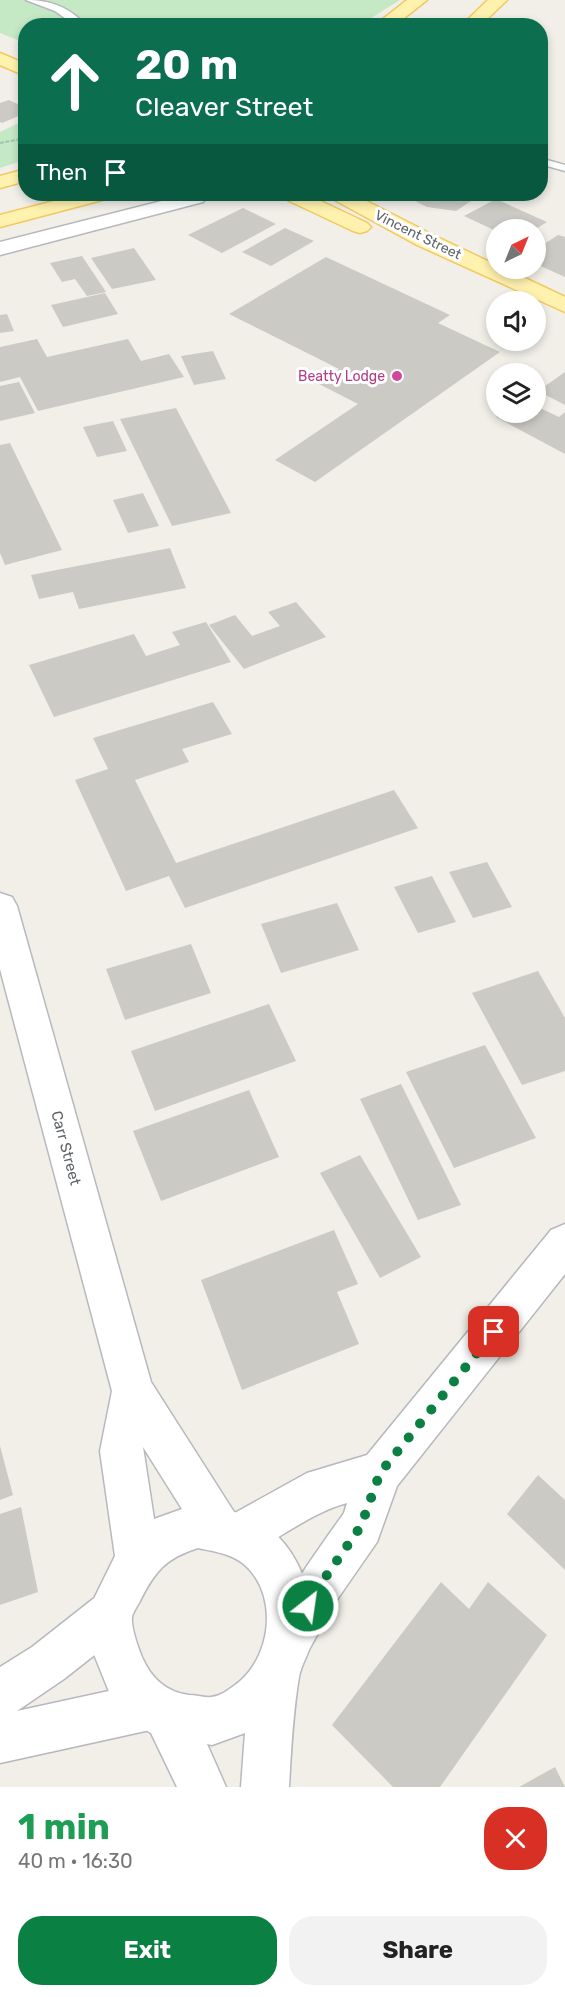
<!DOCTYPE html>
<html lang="en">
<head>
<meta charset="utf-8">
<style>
  :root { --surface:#fff; --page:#f2f2f2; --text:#222; --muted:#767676; --accent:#0b8043 }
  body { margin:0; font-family:Rubik,sans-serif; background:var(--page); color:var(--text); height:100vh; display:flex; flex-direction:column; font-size:22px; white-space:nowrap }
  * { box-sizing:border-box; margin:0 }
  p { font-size:20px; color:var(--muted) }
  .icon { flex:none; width:33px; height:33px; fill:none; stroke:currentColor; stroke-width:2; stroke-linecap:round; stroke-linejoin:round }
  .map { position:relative; height:1787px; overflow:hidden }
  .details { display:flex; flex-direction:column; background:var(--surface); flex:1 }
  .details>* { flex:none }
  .guide { position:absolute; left:18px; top:18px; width:530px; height:183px; border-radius:24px; box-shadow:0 3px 9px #0003; background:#0b6e4f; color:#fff; overflow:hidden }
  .needle { width:39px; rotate:43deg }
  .controls { position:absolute; left:486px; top:219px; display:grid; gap:12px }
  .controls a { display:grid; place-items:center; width:60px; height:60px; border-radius:50%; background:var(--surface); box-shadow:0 3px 9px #0003; font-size:30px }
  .pin { position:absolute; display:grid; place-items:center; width:51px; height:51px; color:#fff; margin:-26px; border-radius:12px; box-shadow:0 3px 9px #0006 }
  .me { position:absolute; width:66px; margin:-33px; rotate:30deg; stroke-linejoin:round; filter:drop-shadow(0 0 4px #0008) }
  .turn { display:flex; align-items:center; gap:21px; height:126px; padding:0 18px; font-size:27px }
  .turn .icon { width:78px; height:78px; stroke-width:2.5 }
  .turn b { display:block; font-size:42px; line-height:51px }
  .then { display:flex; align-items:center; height:57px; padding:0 18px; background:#0003; gap:12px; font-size:22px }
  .round { display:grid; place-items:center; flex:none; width:63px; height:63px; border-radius:24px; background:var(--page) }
  .summary { display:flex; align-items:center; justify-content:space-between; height:102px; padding:0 18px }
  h1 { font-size:36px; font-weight:700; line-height:45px; color:#1e9e55 }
  .cta { display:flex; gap:12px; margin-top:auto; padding:12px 18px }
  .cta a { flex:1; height:69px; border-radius:24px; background:var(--accent); color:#fff; font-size:24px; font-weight:700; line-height:69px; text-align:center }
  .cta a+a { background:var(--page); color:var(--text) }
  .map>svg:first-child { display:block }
  .green { fill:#c5e8c5 }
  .building { fill:#cccac5 }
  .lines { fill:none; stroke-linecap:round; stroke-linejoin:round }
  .lane-casing { stroke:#b5b8bc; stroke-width:3 }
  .street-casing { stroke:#b5b8bc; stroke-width:3 }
  .secondary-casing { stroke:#b6babf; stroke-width:3 }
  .primary-casing { stroke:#f2c960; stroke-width:3 }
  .path { stroke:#9cc7a9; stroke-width:2; stroke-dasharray:4 1.5; stroke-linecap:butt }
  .lane { fill:#fff; fill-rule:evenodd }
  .street { fill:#fff; fill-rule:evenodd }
  .secondary { fill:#fff; fill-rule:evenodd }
  .primary { fill:#fff2af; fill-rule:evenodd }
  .route { stroke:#0b8043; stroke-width:10; stroke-dasharray:0 18 }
  .hotel-dot { fill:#d1479c; stroke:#fff; stroke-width:2 }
  .labels { text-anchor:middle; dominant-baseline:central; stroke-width:6; stroke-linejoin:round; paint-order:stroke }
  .far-street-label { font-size:14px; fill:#5f6368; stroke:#fff }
  .far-hotel-label { font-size:14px; fill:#b23c85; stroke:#fff; text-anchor:end }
  .street-label { font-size:15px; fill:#5f6368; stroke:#fff }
</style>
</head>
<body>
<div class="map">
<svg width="565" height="1787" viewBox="0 0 565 1787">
  <rect width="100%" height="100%" fill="#f1efe8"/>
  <path class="green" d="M0,0H400L360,25L26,26L25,43L0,33Z
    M25,120V160L0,168V132Z"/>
  <path class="building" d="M9,100L26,108V113L2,123L0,122V103Z
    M410,194H474L465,199L471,201L456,211L427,207L405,196Z
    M496,199L547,222L534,230L496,231L464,216Z
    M243,208L276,224L222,253L188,235Z
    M285,228L314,241L271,266L242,252Z
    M558,235L565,237V277L536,264V249Z
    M134,248L156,280L112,289L91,258Z
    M82,256L106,292L87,296L75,279L62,282L50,263Z
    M326,257L450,315L438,323L500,352L315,482L275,460L358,404L317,383L339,369L229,314Z
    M105,293L118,314L63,327L51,305Z
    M7,314L14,331L0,333V315Z
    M37,339L47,357L128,339L141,361L169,354L184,377L38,411L20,377L0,382V347Z
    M213,351L226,379L194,385L181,356Z
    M565,372V405L538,391Z
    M19,382L35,413L0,421V386Z
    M536,406L559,417L565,412V454L496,417L503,412H536Z
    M176,408L231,513L172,526L120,419Z
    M113,421L127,451L97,457L83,427Z
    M10,443L62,550L5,565L0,553V445Z
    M143,493L159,526L128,533L113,500Z
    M170,548L186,588L79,609L73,592L39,599L31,575Z
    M296,602L326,637L244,669L209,625L235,615L252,636L280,626L268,612Z
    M206,622L231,662L54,717L29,665L134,634L146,656L180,645L172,632Z
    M213,702L232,734L182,749L189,762L135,780L176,863L394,790L418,828L185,908L169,876L126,891L75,780L108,769L93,738Z
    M487,862L512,907L473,918L449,872Z
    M432,876L456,922L418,933L394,887Z
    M337,903L359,950L281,973L261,924Z
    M191,944L211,993L125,1020L106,969Z
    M538,971L565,1018V1071L522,1085L472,993Z
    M269,1004L296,1061L155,1111L131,1051Z
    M485,1045L536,1138L454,1168L406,1072Z
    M401,1084L461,1205L418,1220L360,1099Z
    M249,1090L279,1157L161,1201L133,1131Z
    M360,1155L421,1257L380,1278L320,1173Z
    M334,1230L358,1284L337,1292L359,1344L242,1390L201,1280Z
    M0,1446L13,1495L0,1500Z
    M538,1475L565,1500V1570L507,1514Z
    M21,1507L38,1592L0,1605V1514Z
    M441,1582L469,1609L488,1582L547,1635L440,1787H393L332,1725Z
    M555,1767L565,1787H519Z"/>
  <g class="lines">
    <defs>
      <path id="lane" d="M26,0C50,0 70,7 86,26H76L55,11Z
        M540,158L565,165V171L540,164Z"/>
      <path id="street" d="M189,194H203L206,198L203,202L0,255V242Z
        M565,1224V1274L397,1486L377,1542L334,1604L305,1657L289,1664L273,1657L266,1641C285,1594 315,1554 344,1513L347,1503C309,1513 277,1542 240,1557L224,1551L218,1535L224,1519L307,1473L367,1455L551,1230Z
        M109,1592L125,1599L132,1615L125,1631L64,1679L17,1711L150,1682L167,1689L174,1706L167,1723L150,1730L0,1763V1667L32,1647L93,1599Z"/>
      <path id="secondary" d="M0,893L12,897L17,906L151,1382L234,1512C289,1523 319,1589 311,1642C309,1654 301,1665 299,1677C293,1712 291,1751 289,1787H241L245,1733L212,1745L207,1744L226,1787H177L151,1733L133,1723L112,1699L93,1652L86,1615L115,1556L100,1451L112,1391L0,969ZM143,1447L182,1509L154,1519ZM198,1548C216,1552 235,1554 248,1568C279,1600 270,1660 235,1685C228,1690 221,1696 211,1697C204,1698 196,1695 189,1695C166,1692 151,1678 142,1657C138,1647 131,1628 132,1617C133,1612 138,1605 140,1601C155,1571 166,1558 198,1548Z"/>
      <path id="primary" d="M407,0H427L394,26H374Z
        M488,0H507L480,26H461Z
        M0,53L26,64V76L0,65Z
        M26,169V181L0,188V176Z
        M81,194H113L110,198L0,227V215Z
        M280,194H306L367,223L371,227L367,231L360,233L353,231L283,198Z
        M328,194H353L433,235L496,265V268H504L565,297V312L417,245L331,198Z"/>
    </defs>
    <use href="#lane" class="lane-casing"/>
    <use href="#street" class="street-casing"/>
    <use href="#secondary" class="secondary-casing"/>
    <use href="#primary" class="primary-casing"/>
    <path class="path" d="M0,143L26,138"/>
    <use href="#lane" class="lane"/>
    <use href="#street" class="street"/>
    <use href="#secondary" class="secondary"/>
    <use href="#primary" class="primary"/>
  </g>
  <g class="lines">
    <path class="route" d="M308,1606L318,1588L361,1526L380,1473L494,1332"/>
  </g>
  <circle class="hotel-dot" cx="397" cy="376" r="6"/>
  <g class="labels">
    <g class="far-street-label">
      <text transform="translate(418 235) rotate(26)">Vincent Street</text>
    </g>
    <g class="far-hotel-label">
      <text x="385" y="376">Beatty Lodge</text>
    </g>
    <g class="street-label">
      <text transform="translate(66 1148) rotate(75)">Carr Street</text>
    </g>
  </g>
</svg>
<div class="controls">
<a><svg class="needle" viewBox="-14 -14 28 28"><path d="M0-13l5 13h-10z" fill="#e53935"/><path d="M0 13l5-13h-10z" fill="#767676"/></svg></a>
<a><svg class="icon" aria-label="sound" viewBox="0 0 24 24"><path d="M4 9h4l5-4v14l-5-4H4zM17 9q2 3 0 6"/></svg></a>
<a><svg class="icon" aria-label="layers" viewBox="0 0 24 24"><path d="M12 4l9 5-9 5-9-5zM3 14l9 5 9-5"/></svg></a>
</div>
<div class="pin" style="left:494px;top:1332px;background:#d93025"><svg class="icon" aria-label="arrive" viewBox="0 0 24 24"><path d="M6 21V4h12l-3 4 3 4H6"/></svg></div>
<svg class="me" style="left:308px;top:1606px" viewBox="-20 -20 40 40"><circle r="17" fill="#0b8043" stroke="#fff" stroke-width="3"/><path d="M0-11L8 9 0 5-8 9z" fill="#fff"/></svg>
<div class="guide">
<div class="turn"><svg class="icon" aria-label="ahead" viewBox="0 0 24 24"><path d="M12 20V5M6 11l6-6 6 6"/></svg><div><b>20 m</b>Cleaver Street</div></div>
<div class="then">Then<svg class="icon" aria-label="arrive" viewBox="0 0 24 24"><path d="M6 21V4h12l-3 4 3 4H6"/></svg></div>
</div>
</div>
<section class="details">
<div class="summary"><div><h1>1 min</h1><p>40 m · 16:30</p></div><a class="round" style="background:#d93025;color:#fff"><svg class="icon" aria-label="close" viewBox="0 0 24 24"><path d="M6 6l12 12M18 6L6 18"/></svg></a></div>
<div class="cta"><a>Exit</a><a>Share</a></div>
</section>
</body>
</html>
